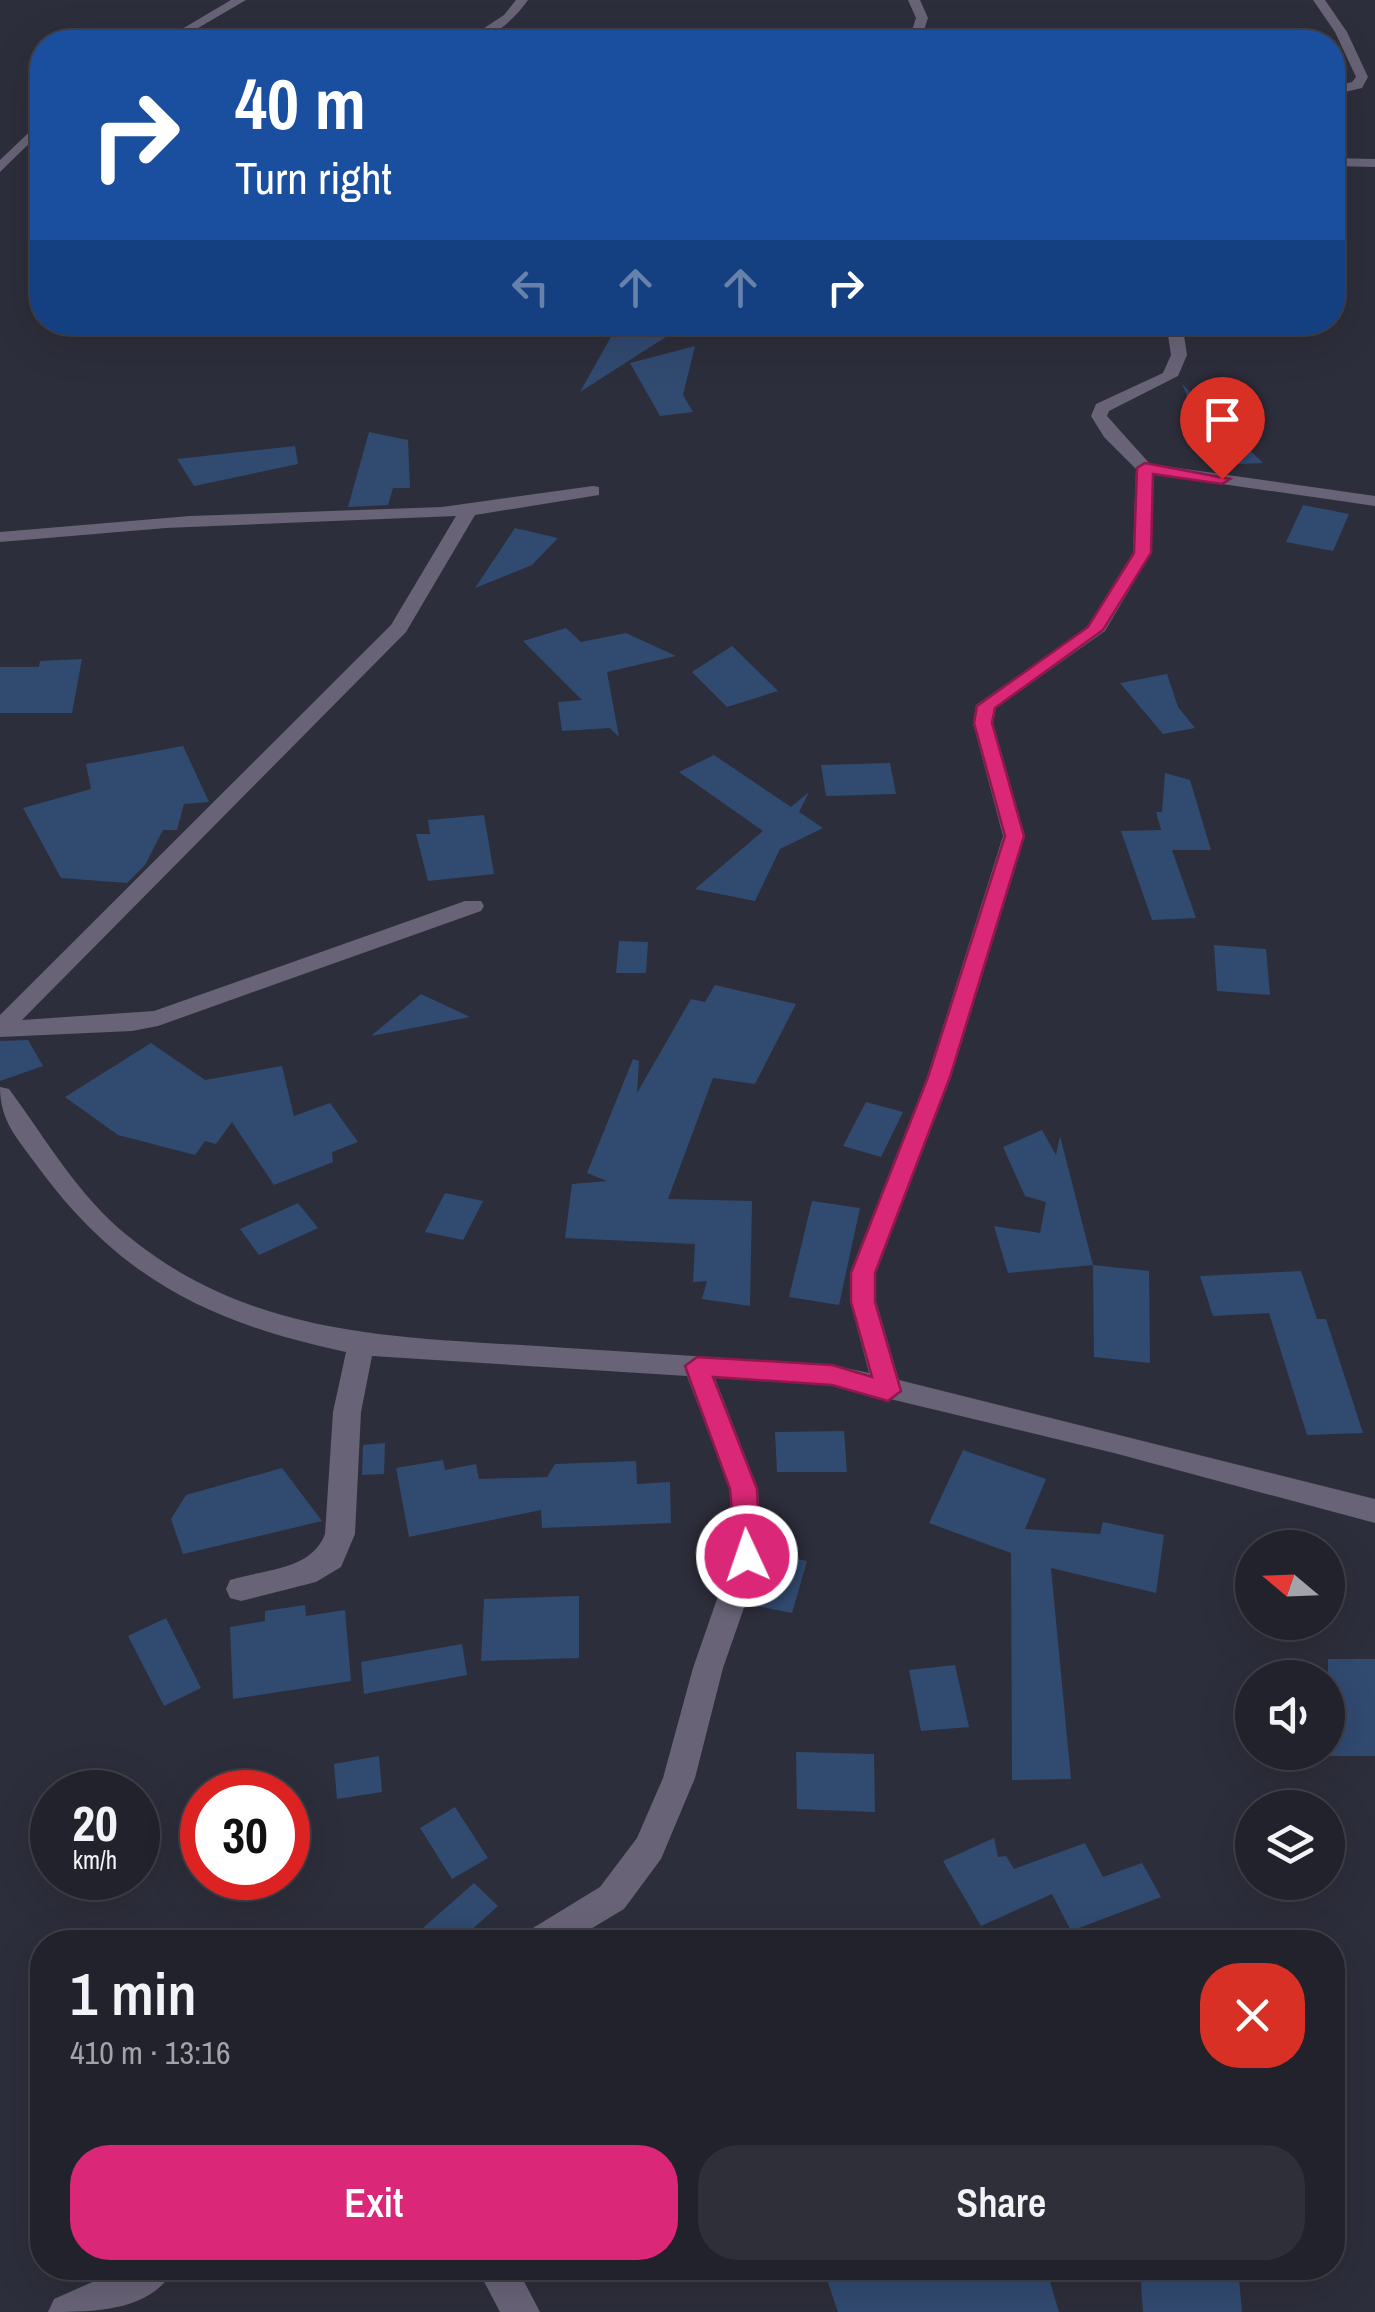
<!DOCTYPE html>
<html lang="en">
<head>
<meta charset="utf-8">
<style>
  :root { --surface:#22222c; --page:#2e2f38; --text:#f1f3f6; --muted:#a2a4a9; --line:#3f3f48; --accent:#db2777 }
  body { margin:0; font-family:"Archivo Narrow",sans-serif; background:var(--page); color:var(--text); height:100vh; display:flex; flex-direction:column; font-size:38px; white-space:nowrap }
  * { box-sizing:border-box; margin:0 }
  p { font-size:32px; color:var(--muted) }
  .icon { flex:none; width:55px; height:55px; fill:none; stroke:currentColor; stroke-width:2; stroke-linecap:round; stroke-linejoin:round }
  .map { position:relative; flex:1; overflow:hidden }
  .details { position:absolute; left:30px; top:1930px; width:1315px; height:350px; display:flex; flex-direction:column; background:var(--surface); border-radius:40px; box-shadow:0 10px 40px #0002,0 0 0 2px var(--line) }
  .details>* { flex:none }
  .hud { position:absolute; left:30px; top:30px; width:1315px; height:305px; border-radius:40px; box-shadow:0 10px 40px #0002,0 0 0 2px var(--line); background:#1a4fa0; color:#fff; overflow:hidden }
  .needle { width:65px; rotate:289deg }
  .buttons { position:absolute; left:1235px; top:1530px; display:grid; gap:20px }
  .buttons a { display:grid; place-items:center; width:110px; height:110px; border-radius:50%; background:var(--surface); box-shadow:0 10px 40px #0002,0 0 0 2px var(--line); font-size:50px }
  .speed { position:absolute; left:30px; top:1770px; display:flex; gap:20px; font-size:50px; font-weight:700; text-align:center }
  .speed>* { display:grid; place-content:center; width:130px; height:130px; border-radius:50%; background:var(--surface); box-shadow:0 10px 40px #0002,0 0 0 2px var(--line); line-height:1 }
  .speed small { font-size:25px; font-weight:400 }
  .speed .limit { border:15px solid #d22; background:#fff; color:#111 }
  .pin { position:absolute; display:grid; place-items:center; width:85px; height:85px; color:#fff; margin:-102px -42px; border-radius:50% 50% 50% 0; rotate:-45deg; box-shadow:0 0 10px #0007 }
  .pin .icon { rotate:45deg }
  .me { position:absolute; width:110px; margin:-55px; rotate:357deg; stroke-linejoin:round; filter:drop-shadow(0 0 8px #0008) }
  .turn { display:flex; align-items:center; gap:35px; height:210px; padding:0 40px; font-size:45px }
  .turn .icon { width:130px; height:130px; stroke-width:2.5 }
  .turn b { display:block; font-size:70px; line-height:85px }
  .lanes { display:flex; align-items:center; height:95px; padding:0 40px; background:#0003; justify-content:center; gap:50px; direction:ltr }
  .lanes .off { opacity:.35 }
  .round { display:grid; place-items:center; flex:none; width:105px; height:105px; border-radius:40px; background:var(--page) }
  .summary { display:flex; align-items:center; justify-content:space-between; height:170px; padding:0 40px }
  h1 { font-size:60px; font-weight:600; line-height:75px }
  .button { display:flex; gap:20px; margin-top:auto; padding:20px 40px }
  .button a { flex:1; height:115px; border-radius:40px; background:var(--accent); color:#fff; font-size:40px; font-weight:600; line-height:115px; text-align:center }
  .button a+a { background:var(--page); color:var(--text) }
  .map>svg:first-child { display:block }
  .building { fill:#314a70 }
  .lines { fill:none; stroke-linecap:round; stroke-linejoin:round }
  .minor { fill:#686377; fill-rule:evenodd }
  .route { fill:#db2777; stroke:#8e194d; stroke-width:2.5 }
</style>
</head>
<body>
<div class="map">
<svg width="1375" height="2312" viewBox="0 0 1375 2312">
  <rect width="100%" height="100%" fill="#2d2e3b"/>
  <path class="building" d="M616,328L672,333L580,392Z
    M695,346L683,395L693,412L660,416L630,363Z
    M1182,384L1263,463L1216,465Z
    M369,432L408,440L410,488H393L388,505L348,507Z
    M295,446L298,464L194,486L177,459Z
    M1303,505L1349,514L1333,551L1286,542Z
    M515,528L558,538L532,565L475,588Z
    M566,628L581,642L626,633L676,656L607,672L619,737L610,728L562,731L558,702L582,700L523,641Z
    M732,646L778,691L727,707L692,672Z
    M82,659L72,713H0V667H39L40,661Z
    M1167,674L1178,707L1195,728L1163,734L1120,683Z
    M183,746L209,802L184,804L177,830H163L145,865L127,883L61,878L23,808L91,789L86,764Z
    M714,755L791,807L809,792L799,812L823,828L780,849L755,901L695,889L763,831L679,772Z
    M890,763L896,794L826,796L821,765Z
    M1165,773L1190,780L1211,850H1172L1196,918L1152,920L1121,831L1161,830L1156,812H1162Z
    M484,815L494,874L428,881L416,834H430L428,820Z
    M619,941L648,942L646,973H616Z
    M1214,945L1266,949L1270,995L1217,991Z
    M715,985L796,1004L755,1084L713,1078L668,1199L752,1201L750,1306L702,1299L707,1281L693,1282L695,1244L565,1238L572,1184L607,1181L587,1173L633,1059L639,1061L637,1093L691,999L705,1002Z
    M421,994L470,1017L371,1036Z
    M28,1040L43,1066L0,1081V1041Z
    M151,1043L205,1080L282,1066L294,1116L330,1103L358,1142L332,1152L333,1162L274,1185L232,1122L216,1144L205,1141L195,1155L118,1135L65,1097Z
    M866,1102L903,1112L881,1157L843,1146Z
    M1042,1130L1056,1155L1060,1136L1093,1265L1008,1273L994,1226L1040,1233L1046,1202L1025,1196L1003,1147Z
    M445,1193L483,1201L463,1240L425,1232Z
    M812,1201L860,1208L839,1305L789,1297Z
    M298,1203L318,1228L259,1255L240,1229Z
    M1093,1265L1149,1271L1150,1363L1094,1357Z
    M1301,1271L1317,1319H1326L1363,1433L1307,1435L1269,1313L1213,1316L1200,1276Z
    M844,1431L847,1472H777L775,1432Z
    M385,1443L384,1474L362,1475L363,1445Z
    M963,1450L1046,1479L1025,1529L1100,1534L1103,1522L1164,1535L1156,1593L1051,1568L1071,1779L1012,1780L1011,1553L929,1523Z
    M443,1460L445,1470L476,1464L479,1479L547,1477L555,1464L636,1461L637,1484L670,1482L671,1523L542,1528L541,1510L409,1537L396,1468Z
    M282,1468L322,1521L183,1554L171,1519L186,1495Z
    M768,1553L807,1561L792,1613L752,1605Z
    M579,1596V1658L481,1661L484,1599Z
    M305,1605L306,1616L345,1610L351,1681L233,1699L230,1627L265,1621V1611Z
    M166,1618L201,1688L164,1706L128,1636Z
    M462,1644L467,1675L364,1694L361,1662Z
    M1328,1659H1375V1756H1328Z
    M955,1665L969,1727L921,1731L909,1670Z
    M796,1752L874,1754L875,1812L797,1809Z
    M379,1756L382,1792L337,1799L334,1764Z
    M455,1807L488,1858L452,1879L420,1828Z
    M994,1838L998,1857L1006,1856L1014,1869L1085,1843L1103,1877L1142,1863L1161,1897L1071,1931L1052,1894L981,1926L943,1861Z
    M474,1883L498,1906L458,1942H407Z
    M823,2268H1046L1059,2312H838Z
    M1140,2268H1238L1242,2312H1143Z"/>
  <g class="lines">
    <path class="minor" d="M231,0H246L174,42H160Z
      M516,0H528C513,21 490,42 463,42L504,15Z
      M908,0H920L928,18L920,42H908L916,18Z
      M1313,0H1325L1347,32L1368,77L1362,88L1332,95V87L1352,82L1356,77L1335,32Z
      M42,120V131L0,172V160Z
      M1332,158L1375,159V167L1332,166Z
      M1166,322H1182L1187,355L1178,376L1109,411L1107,416L1150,464L1375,496V506L1153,474L1151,553L1105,631L996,708L993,723L1025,836L951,1077L876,1273V1301L899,1380L1375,1499V1523L1114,1453L832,1385L715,1378L758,1489L762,1556L723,1668L695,1778L661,1859L624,1909L569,1942H523L528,1931L600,1887L637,1838L663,1778L693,1668L732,1556L730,1489L687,1376L372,1356L361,1412L355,1534L341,1567L316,1582L241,1601L230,1598L226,1589L230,1580C264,1569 311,1571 325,1534L333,1412L346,1352C211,1323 121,1280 38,1167C18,1139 0,1122 0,1087L9,1089C46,1139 79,1197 128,1236C254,1339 399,1337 552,1347C646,1353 739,1359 832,1365L869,1373L850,1301V1273L927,1077L1003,836L973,723L976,705L1088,627L1133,553L1136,469L1104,437L1091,416L1096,404L1163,373L1171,355Z
      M593,486L599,487V495L475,515L406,632L22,1020L154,1011L465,901H481L484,906L481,911L158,1026L132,1031L0,1037V1015L391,625L456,516L166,528L0,542V532L190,516L442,507Z
      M124,2268H174C153,2312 92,2312 48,2312L54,2299Z
      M477,2268H517L540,2312H500Z"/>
  </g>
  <path class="route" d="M1145,463L1230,479L1222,484L1153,474L1151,553L1103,630L995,708L992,723L1024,836L950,1077L875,1273V1302L901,1391L888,1401L832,1385L713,1377L757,1489L760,1556L756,1564H737L730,1489L685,1366L697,1357L832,1365L872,1377L851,1302V1273L928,1077L1005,836L974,723L977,706L1088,627L1134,553L1137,468Z"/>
</svg>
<div class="buttons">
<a><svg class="needle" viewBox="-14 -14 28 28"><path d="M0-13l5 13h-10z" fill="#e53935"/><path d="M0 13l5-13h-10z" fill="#a2a4a9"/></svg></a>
<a><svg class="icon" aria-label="sound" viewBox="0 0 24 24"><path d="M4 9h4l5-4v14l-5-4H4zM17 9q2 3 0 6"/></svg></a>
<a><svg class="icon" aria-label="layers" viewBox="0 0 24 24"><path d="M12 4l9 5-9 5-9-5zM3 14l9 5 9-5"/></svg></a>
</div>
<div class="speed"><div>20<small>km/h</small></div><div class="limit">30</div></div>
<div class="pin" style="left:1222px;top:479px;background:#d93025"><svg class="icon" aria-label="arrive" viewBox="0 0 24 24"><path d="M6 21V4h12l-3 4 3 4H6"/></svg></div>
<svg class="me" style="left:747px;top:1556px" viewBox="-20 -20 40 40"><circle r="17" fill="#db2777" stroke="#fff" stroke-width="3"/><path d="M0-11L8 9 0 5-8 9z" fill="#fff"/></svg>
<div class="hud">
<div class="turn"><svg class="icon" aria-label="right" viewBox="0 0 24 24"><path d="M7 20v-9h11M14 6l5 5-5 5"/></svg><div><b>40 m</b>Turn right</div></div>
<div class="lanes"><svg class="icon off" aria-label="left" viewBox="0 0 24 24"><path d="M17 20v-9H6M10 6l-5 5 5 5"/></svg><svg class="icon off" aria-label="ahead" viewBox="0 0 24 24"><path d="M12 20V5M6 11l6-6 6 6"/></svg><svg class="icon off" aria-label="ahead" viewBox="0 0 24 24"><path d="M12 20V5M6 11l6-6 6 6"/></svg><svg class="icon" aria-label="right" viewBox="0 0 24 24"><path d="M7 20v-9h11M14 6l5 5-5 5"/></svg></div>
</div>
<section class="details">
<div class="summary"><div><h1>1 min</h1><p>410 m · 13:16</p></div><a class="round" style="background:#d93025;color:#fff"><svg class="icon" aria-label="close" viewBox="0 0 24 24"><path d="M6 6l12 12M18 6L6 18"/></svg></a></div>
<div class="button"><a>Exit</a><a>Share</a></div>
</section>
</div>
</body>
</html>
